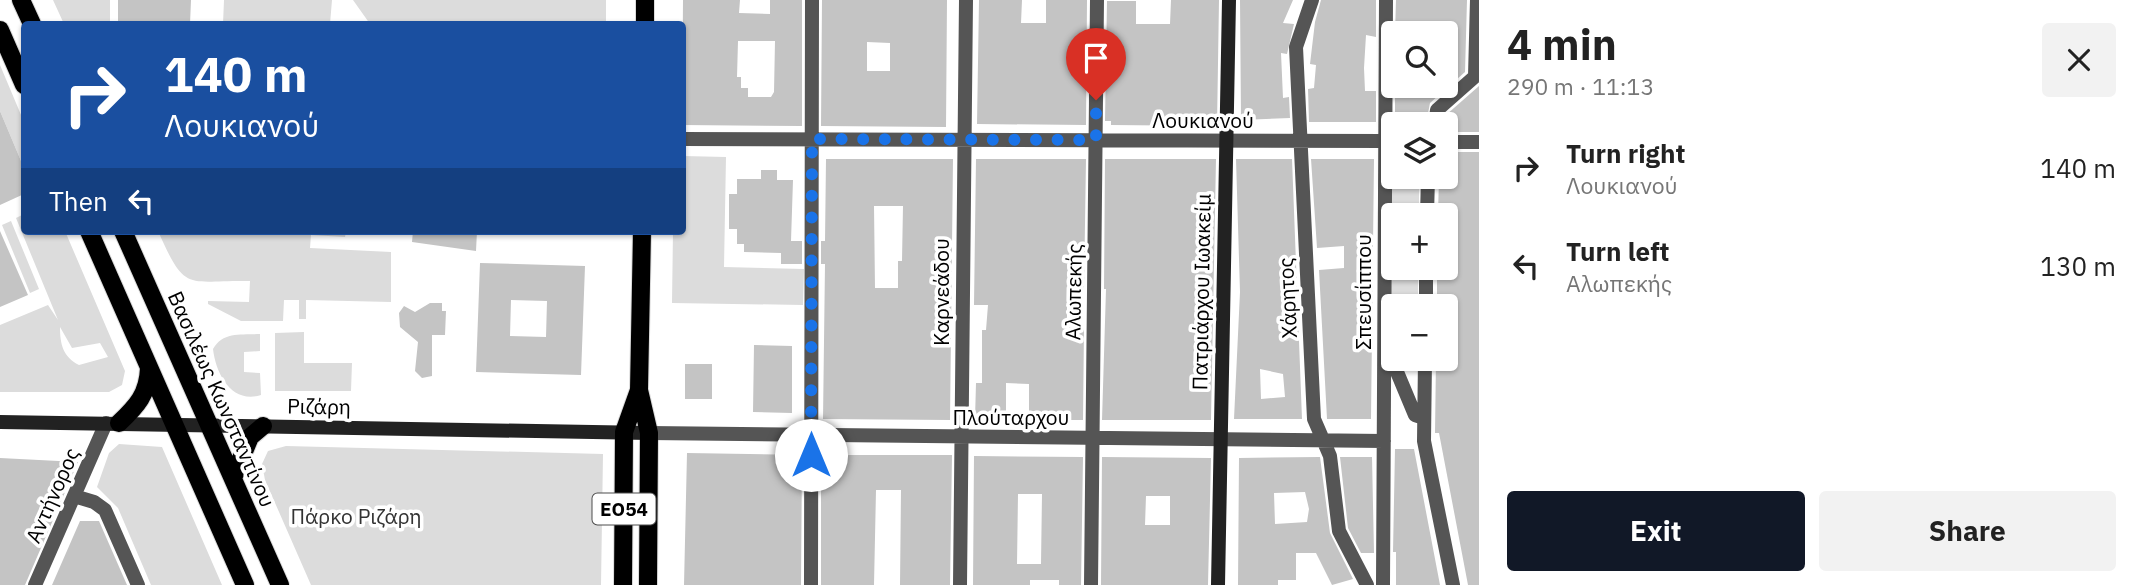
<!DOCTYPE html>
<html lang="en">
<head>
<meta charset="utf-8">
<style>
  :root { --surface:#fff; --page:#f2f2f2; --text:#222; --muted:#767676; --accent:#111827 }
  body { margin:0; font-family:"IBM Plex Sans",sans-serif; background:var(--page); color:var(--text); height:100vh; display:flex; flex-direction:column; font-size:26px; white-space:nowrap }
  * { box-sizing:border-box; margin:0 }
  p { font-size:23px; color:var(--muted) }
  .icon { flex:none; width:38px; height:38px; fill:none; stroke:currentColor; stroke-width:2; stroke-linecap:round; stroke-linejoin:round }
  .map { position:relative; flex:1; overflow:hidden }
  .side { display:flex; flex-direction:column; background:var(--surface); width:665px }
  .side>* { flex:none }
  .top-card { position:absolute; left:21px; top:21px; width:665px; height:214px; border-radius:7px; box-shadow:0 2px 5px #0004; background:#1a4fa0; color:#fff; overflow:hidden }
  .fabs { position:absolute; left:1381px; top:21px; display:grid; gap:14px }
  .fabs a { display:grid; place-items:center; width:77px; height:77px; border-radius:7px; background:var(--surface); box-shadow:0 2px 5px #0004; font-size:35px }
  .pin { position:absolute; display:grid; place-items:center; width:60px; height:60px; color:#fff; margin:-72px -30px; border-radius:50% 50% 50% 0; rotate:-45deg; box-shadow:0 0 7px #0007 }
  .pin .icon { rotate:45deg }
  .me { position:absolute; width:77px; margin:-38px; rotate:0deg; stroke-linejoin:round; filter:drop-shadow(0 0 5px #0008) }
  .turn { display:flex; align-items:center; gap:24px; height:147px; padding:0 28px; font-size:32px }
  .turn .icon { width:91px; height:91px; stroke-width:2.5 }
  .turn b { display:block; font-size:49px; line-height:60px }
  .then { display:flex; align-items:center; height:66px; padding:0 28px; background:#0003; gap:14px; font-size:26px }
  .round { display:grid; place-items:center; flex:none; width:74px; height:74px; border-radius:7px; background:var(--page) }
  .overview { display:flex; align-items:center; justify-content:space-between; height:119px; padding:0 28px }
  h1 { font-size:42px; font-weight:700; line-height:52px }
  .primary-button { display:flex; gap:14px; margin-top:auto; padding:14px 28px }
  .primary-button a { flex:1; height:80px; border-radius:7px; background:var(--accent); color:#fff; font-size:28px; font-weight:700; line-height:80px; text-align:center }
  .primary-button a+a { background:var(--page); color:var(--text) }
  ul { padding:0; list-style:none }
  li { display:flex; align-items:center; gap:21px; height:98px; padding:0 28px }
  li div { flex:1 }
  li b { display:block; font-size:26px }
  li em { font-style:normal }
  main { display:flex; flex:1; min-height:0 }
  .map>svg:first-child { display:block }
  .green { fill:#dcdcdc; fill-rule:evenodd }
  .building { fill:#c4c4c4; fill-rule:evenodd }
  .lines { fill:none; stroke-linecap:round; stroke-linejoin:round }
  .primary-casing { stroke:#dbdbdb; stroke-width:20 }
  .street { stroke:#555; stroke-width:14 }
  .secondary { stroke:#222; stroke-width:14 }
  .primary { stroke:#000; stroke-width:18 }
  .route { stroke:#1a73e8; stroke-width:12; stroke-dasharray:0 21.6 }
  .labels { text-anchor:middle; dominant-baseline:central; stroke-width:7; stroke-linejoin:round; paint-order:stroke }
  .shield { fill:#fff; stroke:#4c4c4c; stroke-width:2 }
  .shield-label { font-size:19px; font-weight:bold; fill:#000 }
  .street-label { font-size:21px; fill:#000; stroke:#fff }
  .park-label { font-size:21px; fill:#333; stroke:#fff }
</style>
</head>
<body>
<main>
<div class="map">
<svg width="1479" height="585" viewBox="0 0 1479 585">
  <rect width="100%" height="100%" fill="#fff"/>
  <path class="green" d="M53,0H110V24H64Z
    M224,0H332L330,24H223Z
    M353,0H606V24H370Z
    M0,65L24,122V168L0,111Z
    M1391,150L1393,177H1419V215H1393V268H1418V306H1393V348L1389,339Z
    M683,156L726,157L724,267L804,269L803,305L672,303L673,231H682Z
    M24,214V231H65L125,371L122,385L109,392H0V325L48,305L58,320L16,218ZM60,327L72,348L100,343L108,357L79,365C63,357 60,344 60,327Z
    M11,221L39,289L30,293L2,225Z
    M158,231H346L345,237L311,235L310,248L391,252V302L306,300V319H299V300H284L283,321H241L208,304V301L249,302L250,281C186,280 186,294 158,231Z
    M304,332V363H352L351,391H275V333Z
    M260,334V351L244,352V372L260,373L261,395C232,404 216,375 213,349C223,331 242,335 260,334Z
    M119,444L162,447L222,585H151L118,508L97,487L109,453Z
    M286,446L603,454L601,585H311L265,480L262,464L268,451Z"/>
  <path class="building" d="M118,0H191L190,24H118Z
    M683,0H740L739,13L770,14V0H802V126L682,125ZM738,41H775L774,92L771,97H748V88H741V77H737Z
    M822,0H947L946,127L821,126ZM867,42L890,43V71H867Z
    M979,0H1022L1021,23H1046V0H1087L1086,125L977,124Z
    M1171,0H1219L1217,126L1111,125V121H1105L1107,1H1136V24H1170Z
    M1240,0H1293L1283,23L1294,24L1287,54L1281,53L1283,98L1289,97L1290,118L1241,120Z
    M1321,0H1376V37L1366,35L1364,68L1365,91H1376V122H1309L1308,89L1314,88L1316,65L1310,64L1315,22Z
    M1396,0H1467L1465,72L1430,103L1426,124H1395V86H1446V33H1395Z
    M1479,86V132H1447L1446,115Z
    M0,111L24,168V194L0,205Z
    M1446,152H1479V585H1468L1439,433H1435L1436,359H1446V306H1437V268H1446V215H1438L1439,177H1446Z
    M826,159H953L950,420L823,419L825,264H821V241H825ZM874,206H903L902,261H898V288H875Z
    M976,159H1086L1084,289H1067V327H1084L1083,420H1029V384L1006,383V419H975L976,383H982V330H986L988,305H974Z
    M1105,159H1216L1211,420H1102L1106,289H1104Z
    M1236,159H1292L1302,419H1234L1240,292ZM1260,369L1283,374L1285,397L1261,399Z
    M1311,159H1374L1371,419H1327L1319,270L1344,268V246L1317,248Z
    M761,170H777V180H793L791,241H802V264H781V253L744,252V244H737V229H729V194H737V179H761Z
    M0,231L28,295L0,307Z
    M413,231H477L476,251L412,242Z
    M480,263L585,266L581,375L476,372ZM511,300L547,301L546,337L510,336Z
    M430,303H442V311H446L445,335H432V376L422,378L415,371L418,342L400,327L399,313L404,306L415,312Z
    M754,345L792,346V413L753,412Z
    M685,364H712V399H685Z
    M1395,449H1414L1440,585H1396V552H1393Z
    M687,453L802,455L801,585H684Z
    M821,455H952L950,585H900L901,490H876L874,585H821Z
    M974,456L1083,457L1081,585H1059V580H1030V585H973ZM1018,494H1042L1041,564H1017Z
    M1102,457L1211,458L1208,585H1101ZM1146,496H1170V525H1145Z
    M1320,457L1330,533L1353,579L1332,585L1316,553H1296V580H1278V585H1238L1239,458ZM1305,492L1309,509L1307,522L1275,524L1274,493Z
    M1340,457H1372L1374,553H1361L1348,528Z
    M0,458L78,462L25,585H0Z
    M80,521H99L127,585H52Z"/>
  <g class="lines">
    <defs>
      <path id="primary" d="M21,0L32,24
        M645,24V0
        M0,30L24,85
        M89,231L245,585
        M123,231L280,585
        M642,231L639,390L649,433L648,585
        M119,423C137,406 148,394 149,368
        M233,478L250,437L263,426
        M623,585L624,432L639,390"/>
    </defs>
    <use href="#primary" class="primary-casing"/>
    <path class="street" d="M1312,0L1296,47L1314,419L1330,456L1339,531L1367,585
      M1475,76L1477,0
      M1435,124L1437,110L1479,73
      M682,139L1385,141
      M1446,142H1479
      M1427,215L1428,177
      M1426,306V268
      M1387,348L1415,415L1424,418
      M1425,359L1424,441L1453,585
      M649,433L1384,441
      M74,496L94,502L105,510L138,585
      M35,585L106,423
      M811,585L812,0
      M960,585L966,0
      M1091,585L1097,0
      M1383,585L1386,0"/>
    <path class="secondary" d="M0,422L649,433
      M1218,585L1229,0"/>
    <use href="#primary" class="primary"/>
  </g>
  <g class="lines">
    <path class="route" d="M811,455L812,139L1096,140V100"/>
  </g>
  <g class="labels">
    <rect class="shield" x="592.5" y="493.5" width="63" height="31" rx="5"/>
    <g class="shield-label">
      <text x="624" y="509">ΕΟ54</text>
    </g>
    <g class="street-label">
      <text x="1203" y="120">Λουκιανού</text>
      <text transform="translate(941 292) rotate(-90)">Καρνεάδου</text>
      <text transform="translate(1073 292) rotate(-89)">Αλωπεκής</text>
      <text transform="translate(1201 292) rotate(-89)">Πατριάρχου Ιωακείμ</text>
      <text transform="translate(1363 292) rotate(-90)">Σπευσίππου</text>
      <text transform="translate(1287 298) rotate(-93)">Χάρητος</text>
      <text transform="translate(222 399) rotate(66)">Βασιλέως Κωνσταντίνου</text>
      <text transform="translate(319 406) rotate(1)">Ριζάρη</text>
      <text x="1011" y="417">Πλούταρχου</text>
      <text transform="translate(52 495) rotate(-66)">Αντήνορος</text>
    </g>
    <g class="park-label">
      <text x="356" y="516">Πάρκο Ριζάρη</text>
    </g>
  </g>
</svg>
<div class="fabs">
<a><svg class="icon" aria-label="search" viewBox="0 0 24 24"><circle cx="10" cy="10" r="6"/><path d="M15 15l6 6"/></svg></a>
<a><svg class="icon" aria-label="layers" viewBox="0 0 24 24"><path d="M12 4l9 5-9 5-9-5zM3 14l9 5 9-5"/></svg></a>
<a>+</a>
<a>−</a>
</div>
<div class="pin" style="left:1096px;top:100px;background:#d93025"><svg class="icon" aria-label="arrive" viewBox="0 0 24 24"><path d="M6 21V4h12l-3 4 3 4H6"/></svg></div>
<svg class="me" style="left:811px;top:455px" viewBox="-20 -20 40 40"><circle r="19" fill="#fff"/><path d="M0-13L10 11 0 6-10 11z" fill="#1a73e8"/></svg>
<div class="top-card">
<div class="turn"><svg class="icon" aria-label="right" viewBox="0 0 24 24"><path d="M7 20v-9h11M14 6l5 5-5 5"/></svg><div><b>140 m</b>Λουκιανού</div></div>
<div class="then">Then<svg class="icon" aria-label="left" viewBox="0 0 24 24"><path d="M17 20v-9H6M10 6l-5 5 5 5"/></svg></div>
</div>
</div>
<section class="side">
<div class="overview"><div><h1>4 min</h1><p>290 m · 11:13</p></div><a class="round"><svg class="icon" aria-label="close" viewBox="0 0 24 24"><path d="M6 6l12 12M18 6L6 18"/></svg></a></div>
<ul>
<li><svg class="icon" aria-label="right" viewBox="0 0 24 24"><path d="M7 20v-9h11M14 6l5 5-5 5"/></svg><div><b>Turn right</b><p>Λουκιανού</p></div><em>140 m</em></li>
<li><svg class="icon" aria-label="left" viewBox="0 0 24 24"><path d="M17 20v-9H6M10 6l-5 5 5 5"/></svg><div><b>Turn left</b><p>Αλωπεκής</p></div><em>130 m</em></li>
</ul>
<div class="primary-button"><a>Exit</a><a>Share</a></div>
</section>
</main>
</body>
</html>
